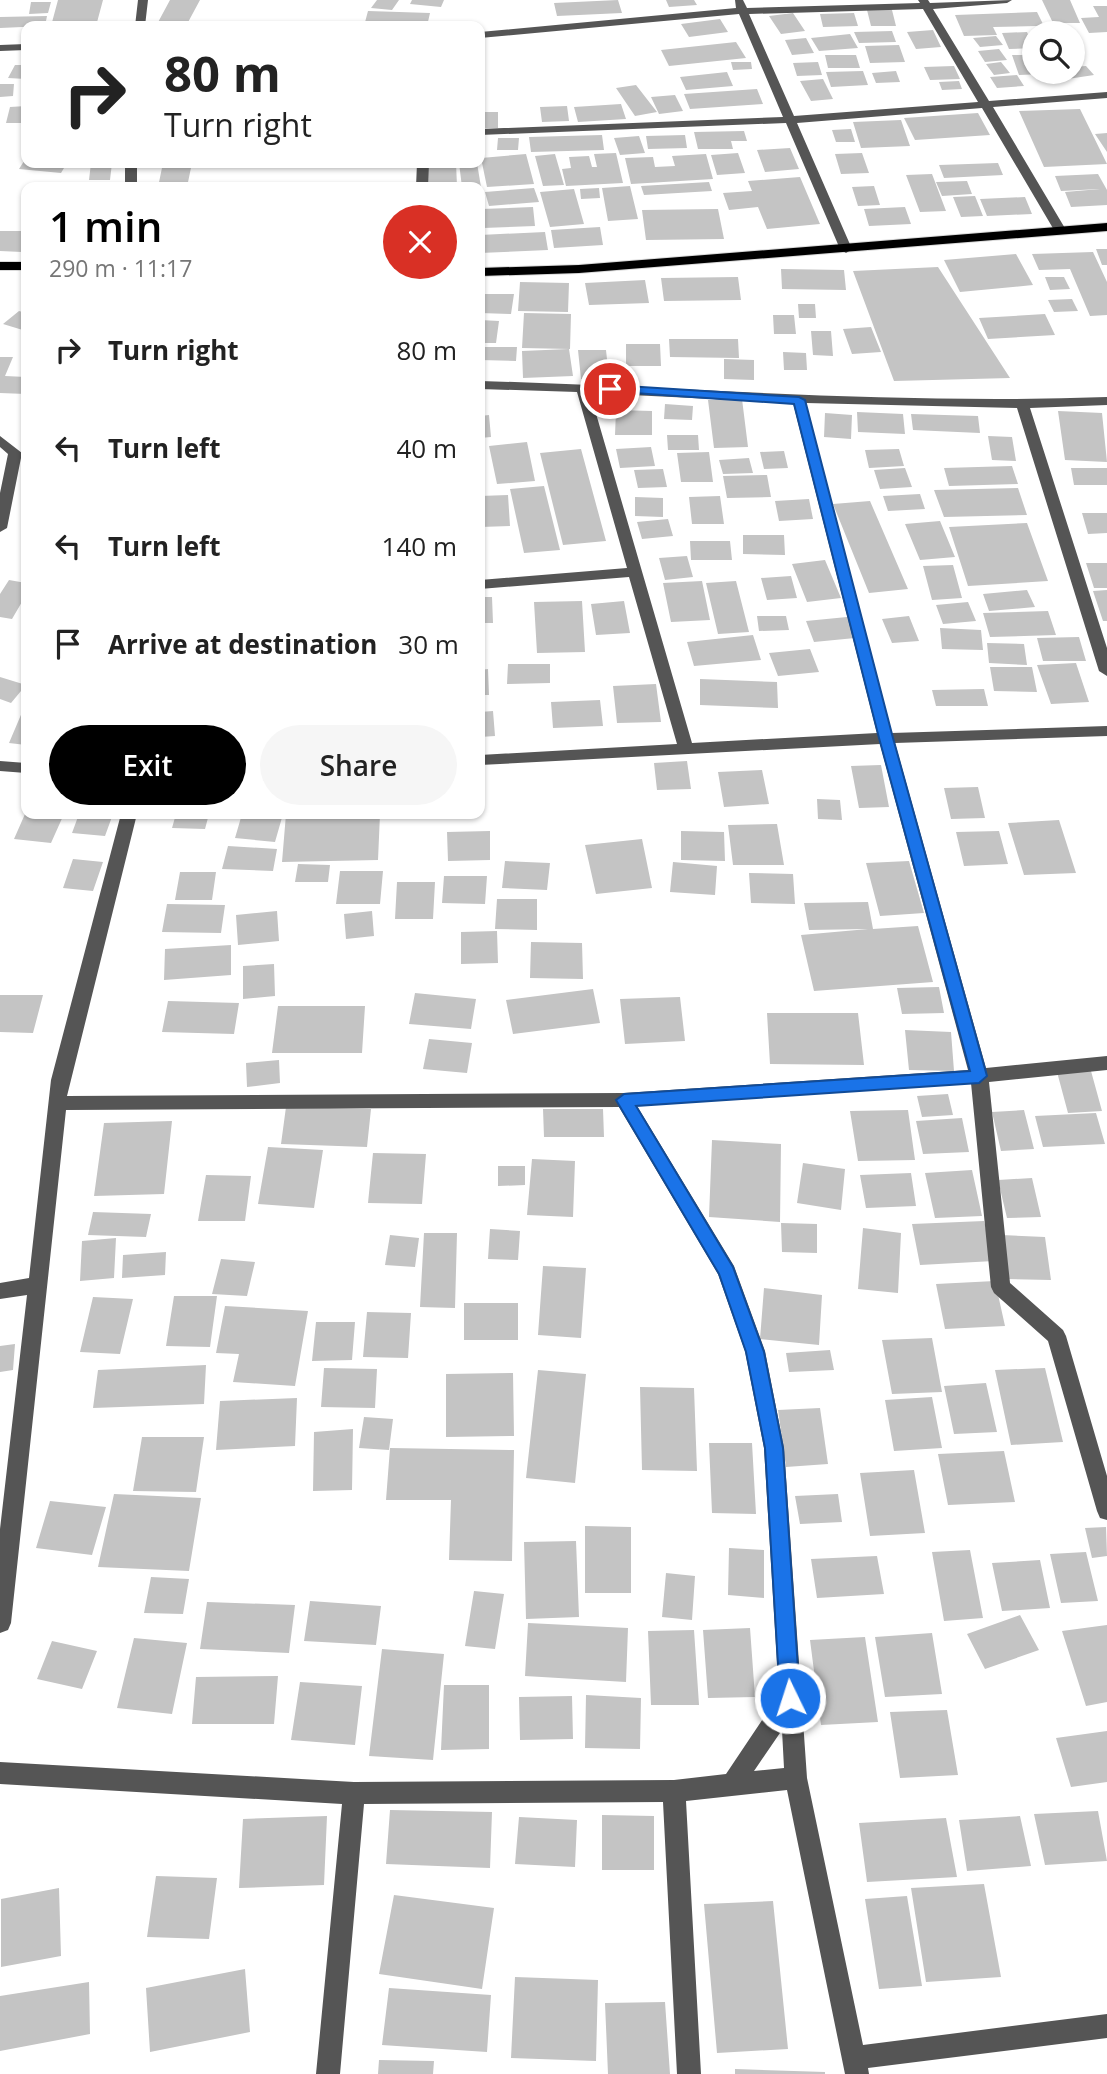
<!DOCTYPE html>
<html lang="en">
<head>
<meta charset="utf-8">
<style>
  :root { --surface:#fff; --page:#f6f6f6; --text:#222; --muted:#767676; --accent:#000 }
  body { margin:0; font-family:"Open Sans",sans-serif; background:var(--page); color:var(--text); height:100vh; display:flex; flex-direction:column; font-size:26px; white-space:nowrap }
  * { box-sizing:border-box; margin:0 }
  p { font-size:23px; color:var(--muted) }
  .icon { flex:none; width:38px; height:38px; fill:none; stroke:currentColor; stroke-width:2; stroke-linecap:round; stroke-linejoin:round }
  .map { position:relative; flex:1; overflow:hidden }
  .details { position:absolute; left:21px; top:182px; width:464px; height:637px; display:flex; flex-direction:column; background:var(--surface); border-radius:14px; box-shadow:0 2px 5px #0004 }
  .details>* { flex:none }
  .guide { position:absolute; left:21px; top:21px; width:464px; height:147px; border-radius:14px; box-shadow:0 2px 5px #0004; background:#fff; color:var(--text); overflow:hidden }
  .fabs { position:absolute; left:1022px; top:21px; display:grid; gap:14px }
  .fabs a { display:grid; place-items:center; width:63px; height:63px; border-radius:50%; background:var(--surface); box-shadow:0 2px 5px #0004; font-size:35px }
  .pin { position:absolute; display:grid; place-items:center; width:60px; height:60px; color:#fff; margin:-30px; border:4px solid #fff; border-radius:50%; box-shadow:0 2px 7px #0007 }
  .me { position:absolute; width:77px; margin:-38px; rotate:356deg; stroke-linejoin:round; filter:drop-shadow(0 0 5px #0008) }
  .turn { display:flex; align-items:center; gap:24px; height:147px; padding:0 28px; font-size:32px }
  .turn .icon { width:91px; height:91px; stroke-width:2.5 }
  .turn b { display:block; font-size:49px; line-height:60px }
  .round { display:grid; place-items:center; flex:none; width:74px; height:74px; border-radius:37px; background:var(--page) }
  .headline { display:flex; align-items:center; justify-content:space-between; height:119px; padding:0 28px }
  h1 { font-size:42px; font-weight:600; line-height:52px; color:var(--accent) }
  .button { display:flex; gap:14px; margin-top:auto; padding:14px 28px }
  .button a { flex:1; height:80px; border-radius:42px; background:var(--accent); color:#fff; font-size:28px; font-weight:600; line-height:80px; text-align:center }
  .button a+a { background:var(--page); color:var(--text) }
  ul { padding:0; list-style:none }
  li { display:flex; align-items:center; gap:21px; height:98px; padding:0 28px }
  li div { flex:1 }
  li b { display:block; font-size:26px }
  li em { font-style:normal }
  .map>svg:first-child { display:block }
  .building { fill:#c4c4c4 }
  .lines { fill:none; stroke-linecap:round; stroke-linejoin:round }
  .major-casing { stroke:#dbdbdb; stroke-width:2 }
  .minor { fill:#555; fill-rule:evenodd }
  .major { fill:#000; fill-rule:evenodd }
  .route { fill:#1a73e8; stroke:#114b97; stroke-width:2 }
</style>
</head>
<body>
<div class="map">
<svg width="1107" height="2074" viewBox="0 0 1107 2074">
  <rect width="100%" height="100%" fill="#fff"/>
  <path class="building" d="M58,0H103L96,26H51Z
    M170,0H200L186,26H156Z
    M377,0H399L392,10L371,8Z
    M412,0H444L441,7L410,4Z
    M618,0L622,13L557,16L554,3Z
    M666,0H694L697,5L669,7Z
    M1042,0H1070L1080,23H1053Z
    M31,2H51L48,13L29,14Z
    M866,6H891L896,26H871Z
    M1093,6H1107V32L1089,33L1081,18L1099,17Z
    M368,11L430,13L427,26H364Z
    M1037,12L1044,26L1057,25L1061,33H1040L1037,26L993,27L997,35L964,36L955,15Z
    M793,13L805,31L781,34L769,16Z
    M854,13L858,26L823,27L820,14Z
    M47,16L45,26L0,28V17Z
    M720,19L728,32L689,37L681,24Z
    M933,30L941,47L916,49L907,32Z
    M892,31L896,42L859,43L854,32Z
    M1027,32L1034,48L1009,49L1002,33Z
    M850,34L858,48L819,51L811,38Z
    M996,36L1003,45L980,47L973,38Z
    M806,38L814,53L792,55L785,40Z
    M736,42L746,58L669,66L661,50Z
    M899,45L905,62L870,63L865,46Z
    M999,49L1007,60L985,62L978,51Z
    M825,55H856L860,68H828Z
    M1012,55H1034V72L1044,74L1019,75Z
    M731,62H751L752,69L733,70Z
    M818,62L822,75L797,76L793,63Z
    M1001,62L1010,73L994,75L986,64Z
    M15,65H26V79L8,78Z
    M954,66L960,79L930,80L924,67Z
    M1086,66L1094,75L1061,80L1054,72H1073V67Z
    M863,71L868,85L831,87L826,72Z
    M896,71L900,82L876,83L872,73Z
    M727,72L733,86L686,90L680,77Z
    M1017,75L1024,86L997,88L990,77Z
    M823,79L833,99L811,101L800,81Z
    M959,81L962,89L942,90L939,82Z
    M0,84H14L13,96L0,97Z
    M636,85L657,112L635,116L616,88Z
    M757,89L763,104L690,109L684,94Z
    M675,95L683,111L659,114L651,97Z
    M621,104L626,119L578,122L574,107Z
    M26,106V123H6L10,107Z
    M567,106L569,121L542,122L540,107Z
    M1080,109L1107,164L1044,167L1019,111Z
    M480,112H498V128H480Z
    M978,113L990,135L915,140L904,118Z
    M901,120L910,146L861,148L853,122Z
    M851,129L855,142H836L832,130Z
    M744,131L747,141H731L733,149H698L694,132Z
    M1107,133V152L1095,134Z
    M602,135L604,150L531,152L529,137Z
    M685,135L687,148L648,149L646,136Z
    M639,136L645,153L620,155L614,138Z
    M498,138H519L518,150H497Z
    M790,148L799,169L765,172L757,150Z
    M616,153L623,183L566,186L562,169L571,168L569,157L589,156L592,167H597L594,154Z
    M738,153L745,173L717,175L711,155Z
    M862,153L869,173L841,174L835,154Z
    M526,154L534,184L487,187L481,158Z
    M555,154L564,185L543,186L535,156Z
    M706,154L713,179L631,184L625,158L653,157L655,167L675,166L672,156Z
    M26,158V163H67L61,173L19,169Z
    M91,163H112L110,180H89Z
    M163,163H192L187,187H158Z
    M426,163H456L457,186L427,187Z
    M459,163H477L481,187H462Z
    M998,163L1003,175L944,178L939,165Z
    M932,174L946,211L920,212L906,175Z
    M1098,174L1107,190V205L1071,207L1065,192L1100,189L1061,191L1055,176Z
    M800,177L820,224L767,229L758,207L729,210L723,193L752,191L748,181Z
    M967,181L972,194L942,196L936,182Z
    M709,182L712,191L644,195L641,186Z
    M630,186L638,219L608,221L602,188Z
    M874,186L880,205L858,206L852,187Z
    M534,188L539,202L489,206L485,192Z
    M599,188L600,198L581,199L580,189Z
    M574,189L584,224L550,227L540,192Z
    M975,196L983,216L961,217L953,197Z
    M1025,197L1032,214L987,216L980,199Z
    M533,207L535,226L483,228L481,209Z
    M905,207L911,224L869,226L864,209Z
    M718,209L724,239L646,240L642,210Z
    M600,227L603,245L554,248L551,230Z
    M0,231H26L22,252L0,251Z
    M545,232L548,250L480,253V235Z
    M1096,249H1107V265H1102Z
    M1093,252L1107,282V315L1090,316L1070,269L1039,270L1032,254Z
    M1016,254L1033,285L960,292L944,260Z
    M938,267L1010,378L894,381L853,271Z
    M781,269L844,270L846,290L782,289Z
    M738,277L741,300L664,301L661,278Z
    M1045,277H1064L1070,289L1050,290Z
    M645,280L649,303L589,305L585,283Z
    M520,282L569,283L568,312L518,311Z
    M480,294H514L511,314L480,313Z
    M1072,299L1078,311L1054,312L1048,300Z
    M798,304H815L816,318H799Z
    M19,311L26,313V331L3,324Z
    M524,313L571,314L570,349L522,348Z
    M1045,314L1055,335L988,339L979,318Z
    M773,315H794L796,334H774Z
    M480,320L499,321L496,343H480Z
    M871,327L881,352L852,354L843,329Z
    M811,331H831L833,356L813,355Z
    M669,339H738L739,358L670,357Z
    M626,344H660L661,366H626Z
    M480,347H517L516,361L480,360Z
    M569,349L573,376L523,378L522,351Z
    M578,350H606L609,378L581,379Z
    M783,352L806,353L807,370H784Z
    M0,357H13L5,376L26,377V394L0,393Z
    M724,359L754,360V380L724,379Z
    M742,399L748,447L714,448L708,400Z
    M665,404L693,406L692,420L664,419Z
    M616,410L652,411V435H615Z
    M1058,411L1102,413L1107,462L1065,460Z
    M857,412L903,414L905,434L858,432Z
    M825,413L852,415L851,439L824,437Z
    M911,414L978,416L980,433L913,430Z
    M489,415L491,437L480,438V416Z
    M667,435H698L699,450H668Z
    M988,436L1012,437L1016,461L992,460Z
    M527,442L535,481L497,484L489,446Z
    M651,447L655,466L620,468L616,449Z
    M581,449L606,541L563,545L540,453Z
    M899,449L904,466L869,468L865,450Z
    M784,451L788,468L764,469L760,452Z
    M709,452L713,482H681L677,453Z
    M749,458L753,473L723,474L719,460Z
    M1012,466L1018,484L949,486L944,468Z
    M905,468L912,487L880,489L874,470Z
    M1071,468H1107V485H1074Z
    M663,469L667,487L638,488L634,470Z
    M767,475L771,497L727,498L723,476Z
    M544,486L560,550L524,553L510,489Z
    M1018,488L1027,515L944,517L934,490Z
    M920,494L925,509L888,511L883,496Z
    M508,495L510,526L480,527V496Z
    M720,496L724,524H692L689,497Z
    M635,497L663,498V517L635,516Z
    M809,499L813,519L779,521L775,501Z
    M870,501L908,589L869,593L833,504Z
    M1082,513H1107V533L1088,534Z
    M668,519L673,536L642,539L637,522Z
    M940,521L955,557L920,560L905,524Z
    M1027,523L1048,581L968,586L949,527Z
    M743,535H784L785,555L743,554Z
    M690,541H730L732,560H691Z
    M687,556L693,577L665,580L659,558Z
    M825,560L841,598L807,602L792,564Z
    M1086,563H1107V588H1094Z
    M953,565L962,598L932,600L923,566Z
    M791,576L797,598L767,600L761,578Z
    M9,580L26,583V595L12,619L0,617V594Z
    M702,581L710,620L671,622L663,583Z
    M736,581L749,632L718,634L706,583Z
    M1027,590L1035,607L989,611L983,594Z
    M1107,590V621H1103L1093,591Z
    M480,597H492L493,623H480Z
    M582,601L585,652L537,653L534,602Z
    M624,601L630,633L596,635L591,604Z
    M968,602L976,621L943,624L936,605Z
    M1048,611L1056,635L990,637L983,613Z
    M757,616H786L789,630L759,631Z
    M909,616L919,641L892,643L882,619Z
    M847,617L855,638L814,642L806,621Z
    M940,628L981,630L983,650L942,649Z
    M753,635L761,660L694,666L687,642Z
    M1079,637L1086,661H1043L1037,638Z
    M987,643L1024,644L1027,665L989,663Z
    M810,649L819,672L778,676L769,653Z
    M1076,663L1089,702L1051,704L1037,665Z
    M508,664H550V683L507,684Z
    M990,667H1032L1037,692L994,691Z
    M488,669L489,695H480V670Z
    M0,677L26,685L11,703L0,699Z
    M700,679L777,682L778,708L700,705Z
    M656,684L661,722L617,723L613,686Z
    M984,689L988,706H936L932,690Z
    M600,700L603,726L553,728L551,702Z
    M26,703V745L9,743Z
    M493,711L495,736L480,737V712Z
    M687,761L691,789L657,790L654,763Z
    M881,765L889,807L859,808L851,766Z
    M762,770L769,804L724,807L718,772Z
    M978,787L985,818L951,819L944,788Z
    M817,799L840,800L842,820L818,819Z
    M25,814H64L51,843L14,839Z
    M79,814H113L105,836L72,833Z
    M176,814H209L205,829L172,828Z
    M242,814H283L275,842L235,838Z
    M286,814H380L378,860L282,862Z
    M1059,820L1076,873L1024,875L1008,823Z
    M777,824L784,865H733L728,825Z
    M490,831V860L448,861L447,832Z
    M681,831L724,832L725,861L681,860Z
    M999,831L1008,864L964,866L956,832Z
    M642,839L652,888L596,894L585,845Z
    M228,846L277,849L273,871L222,869Z
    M73,859L103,862L93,891L63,888Z
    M505,861L550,863L547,890L502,888Z
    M909,861L924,913L880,916L866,863Z
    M673,862L717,866L715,895L670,892Z
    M298,864L330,865L328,882H295Z
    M340,871H383L380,904H336Z
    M180,872H216L212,900H175Z
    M749,873L793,874L795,904L751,903Z
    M444,876H487L485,904L442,903Z
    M397,882H435L433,919H395Z
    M497,899H537V930L495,929Z
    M868,902L873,929L918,926L933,982L814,991L801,935L868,929L809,930L804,903Z
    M167,904L225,905L221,933L162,932Z
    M277,911L279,941L238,945L236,915Z
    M372,911L374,936L346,939L344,914Z
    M497,931L498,963L461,964V932Z
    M531,942L582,943L583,979L530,978Z
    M231,945V975L164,980L165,949Z
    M274,964L275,996L243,999V966Z
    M939,987L944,1013L902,1014L897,988Z
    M593,989L600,1023L513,1034L506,1000Z
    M415,993L476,999L471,1029L409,1024Z
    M0,995H43L33,1033L0,1032Z
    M680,997L685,1041L625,1044L620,999Z
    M168,1001L239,1003L234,1034L162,1032Z
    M278,1006H365L362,1053H272Z
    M767,1013H858L864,1065L770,1064Z
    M905,1030L951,1032L954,1071L909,1070Z
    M429,1039L472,1043L467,1073L423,1069Z
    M279,1060L280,1083L247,1087L246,1063Z
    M1091,1071L1102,1111L1068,1113L1057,1072Z
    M948,1094L953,1115L922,1117L917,1096Z
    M286,1107L371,1109L367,1147L281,1144Z
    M543,1109H603L604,1137H544Z
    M908,1110L915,1160L858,1161L850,1111Z
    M1024,1110L1034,1149L1001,1151L992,1112Z
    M1096,1113L1105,1144L1043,1147L1035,1116Z
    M962,1118L969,1152L923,1154L916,1121Z
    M172,1121L164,1194L94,1196L104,1123Z
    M712,1140L781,1144L780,1222L709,1217Z
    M268,1147L323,1150L314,1208L258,1204Z
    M373,1153L426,1154L422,1204L368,1203Z
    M532,1159L575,1161L573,1217L527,1215Z
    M803,1163L845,1169L841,1210L797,1203Z
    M498,1166H525V1185L498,1186Z
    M972,1170L982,1216L935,1218L925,1173Z
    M911,1173L916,1206L866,1208L860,1175Z
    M206,1175L251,1176L245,1221H198Z
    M1032,1178L1041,1217L1007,1218L998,1180Z
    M93,1212L151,1214L146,1237L88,1235Z
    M984,1221L994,1261L920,1265L912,1224Z
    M781,1223L817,1224V1253L782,1252Z
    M863,1228L901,1233L898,1293L858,1289Z
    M490,1229L520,1231L518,1260L488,1259Z
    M424,1233H457L455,1308L420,1307Z
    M390,1235L419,1238L415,1267L385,1265Z
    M1002,1235L1045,1237L1051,1280L1007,1279Z
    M116,1238L114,1278L80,1281L82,1241Z
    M166,1252L165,1275L122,1278L123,1255Z
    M221,1259L255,1262L247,1296L212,1294Z
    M543,1266L586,1268L581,1338L538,1335Z
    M995,1281L1005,1326L945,1329L936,1284Z
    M764,1288L822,1295L819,1345L760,1339Z
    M174,1296H217L210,1347L166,1346Z
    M93,1297L133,1299L120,1354L80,1352Z
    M464,1303H518V1340H464Z
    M225,1306L308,1311L295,1386L233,1382L239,1354L216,1353Z
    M367,1312L411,1313L408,1358L363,1357Z
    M316,1322H355L352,1360L312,1361Z
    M932,1338L942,1392L892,1394L882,1340Z
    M15,1344L13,1370L0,1372V1346Z
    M830,1350L834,1370L789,1372L786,1353Z
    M206,1365L204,1404L93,1408L98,1370Z
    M324,1368L377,1369L375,1408L321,1407Z
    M1045,1368L1063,1442L1011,1445L995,1370Z
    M538,1370L586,1374L575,1483L526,1478Z
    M513,1373L514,1436L446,1437V1374Z
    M986,1383L997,1432L954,1434L944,1386Z
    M640,1387L694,1388L697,1471L642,1470Z
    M932,1397L942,1448L894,1451L885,1400Z
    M297,1398L295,1446L216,1450L220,1401Z
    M820,1408L828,1464L786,1467L778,1410Z
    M364,1417L393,1419L389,1450L359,1448Z
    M353,1429L352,1490L313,1491L314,1432Z
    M142,1437H204L196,1492L133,1491Z
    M709,1443H752L756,1514L712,1513Z
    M390,1448L514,1450L512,1561L449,1560L451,1500H386Z
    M1004,1451L1015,1502L948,1505L938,1454Z
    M914,1470L925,1533L870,1536L860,1473Z
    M114,1494L201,1498L189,1571L98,1567Z
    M838,1494L842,1522L800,1524L795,1496Z
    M50,1501L106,1507L92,1555L36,1548Z
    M585,1526L631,1527V1593H585Z
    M1106,1527L1107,1556L1092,1558L1085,1528Z
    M576,1541L579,1617L526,1619L524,1542Z
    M729,1548L764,1550V1598L728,1595Z
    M970,1550L983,1618L944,1621L932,1552Z
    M1086,1552L1098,1601L1061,1603L1050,1554Z
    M877,1556L884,1594L817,1598L811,1559Z
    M1040,1560L1050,1608L1002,1611L992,1563Z
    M666,1573L695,1576L692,1620L662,1617Z
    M151,1577L189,1579L183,1614L144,1613Z
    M474,1591L504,1594L495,1649L465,1646Z
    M310,1601L381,1606L376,1645L304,1641Z
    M207,1602L295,1605L289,1653L200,1649Z
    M1020,1615L1039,1650L985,1669L967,1634Z
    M528,1623L628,1628L626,1682L525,1676Z
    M1107,1625V1702L1086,1706L1062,1631Z
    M750,1628L755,1697L708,1698L703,1630Z
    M694,1630L699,1705H651L648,1631Z
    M932,1633L942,1694L885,1697L875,1637Z
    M865,1637L878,1722L821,1725L810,1640Z
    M134,1638L187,1643L172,1714L117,1708Z
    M52,1641L97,1651L82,1689L37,1679Z
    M382,1649L444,1654L433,1760L369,1756Z
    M278,1676L274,1724H192L196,1677Z
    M300,1682L362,1686L355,1745L291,1740Z
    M444,1685H489V1749L441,1750Z
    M586,1695L641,1698L640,1749L585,1748Z
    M572,1696L573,1739L520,1740L519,1697Z
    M947,1710L958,1775L900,1778L890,1712Z
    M1107,1731V1782L1071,1787L1056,1738Z
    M390,1810L492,1812L490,1868L386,1864Z
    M1098,1811L1107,1861L1045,1865L1034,1814Z
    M602,1815L654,1816V1870H602Z
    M327,1816L324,1885L239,1888L243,1819Z
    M1020,1816L1031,1866L967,1871L959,1820Z
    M519,1817L577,1820L575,1867L515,1864Z
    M946,1818L957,1877L867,1882L859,1823Z
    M156,1876L217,1878L209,1939L147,1937Z
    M984,1884L1001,1977L926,1982L911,1888Z
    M59,1888L61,1956L1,1967V1899Z
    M394,1895L494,1908L482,1989L379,1974Z
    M907,1896L922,1986L879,1989L865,1899Z
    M773,1901L788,2049L717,2053L704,1904Z
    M245,1969L250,2032L150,2052L146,1988Z
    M515,1977L598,1980L596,2061L511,2058Z
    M89,1982L90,2034L0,2051V1996Z
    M389,1988L491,1995L487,2052L382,2045Z
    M665,2002L670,2074H608L605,2003Z
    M379,2060L434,2061L433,2074H378Z
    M735,2069L825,2072V2074H735Z"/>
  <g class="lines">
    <defs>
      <path id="major" d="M1107,223V231L579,273L480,276V268L579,265Z
        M0,262H26V270H0Z"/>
    </defs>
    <use href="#major" class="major-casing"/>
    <path class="minor" d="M138,0H148L145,26H135Z
      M735,0H743L747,8L920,3L918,0H928L930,3L1012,0L1007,3L933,9L989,101L1107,92V98L993,107L1066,230L1064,233L1054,230L982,108L797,123L852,249L846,253L840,249L786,123L480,135V129L783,117L739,14L480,38V32L736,8ZM923,9L978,102L794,116L749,14Z
      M26,44V50L0,51V45Z
      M125,163H137V187H125Z
      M417,163H429L428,187H416Z
      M480,381C689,387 897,405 1107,397V405L1030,408L1107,648V676L1099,671L1017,408L806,403L892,733L1107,726V736L895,743L986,1068L1107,1056V1070L989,1082L1010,1283L1063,1330L1066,1336L1107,1476V1520L1100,1518L1097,1511L1048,1341L994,1293L991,1287L971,1083L637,1106L734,1266L765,1351L784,1448L807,1778L863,2045L1107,2014V2038L868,2068L869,2074H845L787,1790L686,1801L701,2074H677L663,1802L364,1804L340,2074H316L342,1804L0,1784V1762L354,1782L674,1780L726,1774L779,1695L764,1448L745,1351L718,1274L619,1107L66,1110L11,1623L8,1630L0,1633V1529L27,1295L0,1299V1283L29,1278L51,1080L121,814H137L67,1096L624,1093L968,1070L880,744L480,765V755L677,744L629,577L480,589V580L627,568L577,392L480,389ZM590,393L793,403L877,733L692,743ZM782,1730L784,1768L754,1771Z
      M0,436L22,453L7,528L0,532V493L8,454L0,447Z
      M0,761L26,763V773L0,771Z"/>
    <use href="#major" class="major"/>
  </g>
  <path class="route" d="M610,385L799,397L805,400L893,738L987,1076L979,1083L636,1106L733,1267L764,1352L783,1448L800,1698L798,1704L790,1707L783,1704L780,1698L765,1448L746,1352L719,1274L616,1100L624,1094L970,1071L879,738L794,404L605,391L604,389Z"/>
</svg>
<div class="fabs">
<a><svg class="icon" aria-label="search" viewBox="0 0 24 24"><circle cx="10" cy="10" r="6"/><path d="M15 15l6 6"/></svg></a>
</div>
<div class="pin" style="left:610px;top:389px;background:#d93025"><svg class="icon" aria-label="arrive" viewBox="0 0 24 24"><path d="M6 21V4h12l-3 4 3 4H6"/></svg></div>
<svg class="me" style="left:790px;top:1698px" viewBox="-20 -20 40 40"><circle r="17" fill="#1a73e8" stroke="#fff" stroke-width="3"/><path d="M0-11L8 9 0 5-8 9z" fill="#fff"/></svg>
<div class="guide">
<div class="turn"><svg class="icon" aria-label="right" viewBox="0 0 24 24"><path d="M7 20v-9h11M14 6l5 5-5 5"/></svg><div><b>80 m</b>Turn right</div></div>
</div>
<section class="details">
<div class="headline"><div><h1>1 min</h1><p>290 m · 11:17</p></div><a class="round" style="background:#d93025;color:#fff"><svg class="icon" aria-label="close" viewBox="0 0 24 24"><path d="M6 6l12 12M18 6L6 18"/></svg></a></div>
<ul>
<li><svg class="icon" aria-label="right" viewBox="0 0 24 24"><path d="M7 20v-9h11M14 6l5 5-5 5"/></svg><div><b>Turn right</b></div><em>80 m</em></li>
<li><svg class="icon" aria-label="left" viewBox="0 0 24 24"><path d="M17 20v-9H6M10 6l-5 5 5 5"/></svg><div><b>Turn left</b></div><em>40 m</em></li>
<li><svg class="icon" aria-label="left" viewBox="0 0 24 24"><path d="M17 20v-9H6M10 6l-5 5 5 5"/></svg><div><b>Turn left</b></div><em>140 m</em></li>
<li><svg class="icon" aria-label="arrive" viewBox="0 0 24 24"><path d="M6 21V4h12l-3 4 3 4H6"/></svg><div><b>Arrive at destination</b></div><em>30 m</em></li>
</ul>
<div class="button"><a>Exit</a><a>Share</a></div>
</section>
</div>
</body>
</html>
